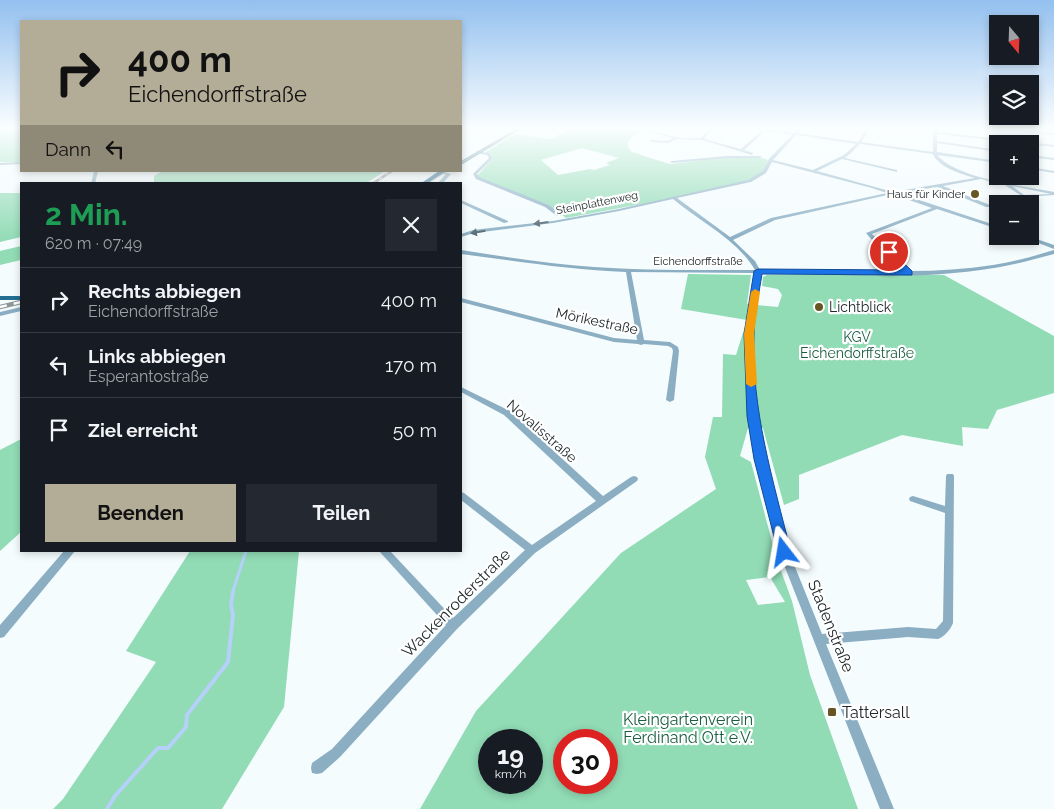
<!DOCTYPE html>
<html lang="de">
<head>
<meta charset="utf-8">
<style>
  :root { --surface:#171b24; --page:#242831; --text:#f1f3f6; --muted:#9ea1a6; --line:#363941; --accent:#b3ac97 }
  body { margin:0; font-family:Raleway,sans-serif; background:var(--page); color:var(--text); height:100vh; display:flex; flex-direction:column; font-size:19px; white-space:nowrap }
  * { box-sizing:border-box; margin:0 }
  p { font-size:16px; color:var(--muted) }
  .icon { flex:none; width:28px; height:28px; fill:none; stroke:currentColor; stroke-width:2; stroke-linecap:round; stroke-linejoin:round }
  .map { position:relative; flex:1; overflow:hidden }
  .panel { position:absolute; left:20px; top:182px; width:442px; height:370px; display:flex; flex-direction:column; background:var(--surface); border-radius:0px; box-shadow:0 2px 8px #0003 }
  .panel>* { flex:none }
  .banner { position:absolute; left:20px; top:20px; width:442px; height:152px; border-radius:0px; box-shadow:0 2px 8px #0003; background:#b3ac97; color:#111; overflow:hidden }
  .needle { width:32px; rotate:161deg }
  .controls { position:absolute; left:989px; top:15px; display:grid; gap:10px }
  .controls a { display:grid; place-items:center; width:50px; height:50px; border-radius:0px; background:var(--surface); box-shadow:0 2px 8px #0003; font-size:25px }
  .speed { position:absolute; left:478px; top:729px; display:flex; gap:10px; font-size:25px; font-weight:700; text-align:center }
  .speed>* { display:grid; place-content:center; width:65px; height:65px; border-radius:50%; background:var(--surface); box-shadow:0 2px 8px #0003; line-height:1 }
  .speed small { font-size:12px; font-weight:400 }
  .speed .limit { border:8px solid #d22; background:#fff; color:#111 }
  .pin { position:absolute; display:grid; place-items:center; width:42px; height:42px; color:#fff; margin:-21px; border:2px solid #fff; border-radius:50%; box-shadow:0 1px 5px #0007 }
  .me { position:absolute; width:55px; margin:-28px; rotate:346deg; stroke-linejoin:round; filter:drop-shadow(0 0 4px #0008) }
  .turn { display:flex; align-items:center; gap:18px; height:105px; padding:0 25px; font-size:22px }
  .turn .icon { width:65px; height:65px; stroke-width:2.5 }
  .turn b { display:block; font-size:35px; line-height:42px }
  .then { display:flex; align-items:center; height:48px; padding:0 25px; background:#0003; gap:10px; font-size:19px }
  .round { display:grid; place-items:center; flex:none; width:52px; height:52px; border-radius:0px; background:var(--page) }
  .summary { display:flex; align-items:center; justify-content:space-between; height:85px; padding:0 25px }
  h1 { font-size:30px; font-weight:700; line-height:38px; color:#1e9e55 }
  .button { display:flex; gap:10px; margin-top:auto; padding:10px 25px }
  .button a { flex:1; height:58px; border-radius:0px; background:var(--accent); color:#111; font-size:20px; font-weight:700; line-height:58px; text-align:center }
  .button a+a { background:var(--page); color:var(--text) }
  ul { padding:0; list-style:none }
  li { display:flex; align-items:center; gap:15px; height:65px; padding:0 25px; border-top:1px solid var(--line) }
  li div { flex:1 }
  li b { display:block; font-size:19px }
  li em { font-style:normal }
  .map>svg:first-child { display:block }
  .green { fill:#91dbb5; fill-rule:evenodd }
  .lines { fill:none; stroke-linecap:round; stroke-linejoin:round }
  .stream-far1 { stroke:#b5d1f9; stroke-width:3 }
  .stream { stroke:#b5d1f9; stroke-width:4 }
  .minor { fill:#8baec3; fill-rule:evenodd }
  .major { fill:#236e91; fill-rule:evenodd }
  .tram { stroke:#8d9597; stroke-width:1 }
  .rail-far1-casing { stroke:#8d9597; stroke-width:2.5 }
  .rail-casing { stroke:#8d9597; stroke-width:4.5 }
  .rail-far1 { stroke:#fff; stroke-width:1; stroke-dasharray:4; stroke-linecap:butt }
  .rail { stroke:#fff; stroke-width:2.5; stroke-dasharray:7; stroke-linecap:butt }
  .oneway { fill:#50646f }
  .route { fill:#1a73e8; stroke:#114b97 }
  .slow { fill:#f59e0b }
  .poi-dot { fill:#675523; stroke:#fff; stroke-width:2 }
  .labels { text-anchor:middle; dominant-baseline:central; stroke-width:4.5; stroke-linejoin:round; paint-order:stroke }
  .far-poi-label { font-size:11px; fill:#20282a; stroke:#fff; text-anchor:end }
  .far-street-label { font-size:11px; fill:#20282a; stroke:#fff }
  .poi-label { font-size:14px; fill:#20282a; stroke:#fff; text-anchor:start }
  .street-label { font-size:14px; fill:#20282a; stroke:#fff }
  .park-label { font-size:14px; fill:#1a5d41; stroke:#fff }
  .near-street-label { font-size:16px; fill:#20282a; stroke:#fff }
  .near-poi-label { font-size:16px; fill:#20282a; stroke:#fff; text-anchor:start }
  .near-park-label { font-size:16px; fill:#1a5d41; stroke:#fff }
</style>
</head>
<body>
<div class="map">
<svg width="1054" height="809" viewBox="0 0 1054 809">
  <rect width="100%" height="100%" fill="#f4fcfe"/>
  <path class="green" d="M0,129H21V162H0Z
    M570,129L641,130L628,141V147L632,152C639,154 667,164 672,164C693,162 750,151 768,160L763,172L746,181L647,203L566,218L549,205L483,180L477,176L493,158L491,155L486,152L515,134L551,139ZM582,148L619,158L606,163L610,165L594,170L590,169L558,175L541,160Z
    M162,171H385L365,184H316L314,182L311,184H154V176Z
    M0,193H21V237L0,242Z
    M21,246V260L0,265V251Z
    M688,274L751,275L747,304L778,307L782,295L778,289L762,286L763,277L767,275H944L1054,336V393L997,410L988,429L962,427L963,446L902,435L799,475V499L784,505L763,428H748L740,456L751,462L776,557L792,601L810,675L858,809H420L476,711L621,553L716,489L705,457L713,417H722L723,354L736,355L747,320L681,309ZM770,577L785,602L758,605L746,580ZM489,740H531V782H489ZM564,740H606V782H564Z
    M21,439V532L0,551V450Z
    M190,551H299L284,707L222,809H53L63,799L156,662L126,651Z"/>
  <g class="lines">
    <path class="stream-far1" d="M232,594L246,551"/>
    <path class="stream" d="M107,809L115,796L158,748H168L186,727L187,715L228,662L233,615L231,605L233,592"/>
    <path class="minor" d="M637,129H642L680,138H701L708,129H712L704,139L741,149L761,131L757,130L756,129H767L794,133L798,129H802L798,133L858,142L866,129H870L861,142L933,152V129H937V132L1054,145V147L937,134V141L998,150V152L937,143V152L998,161V163L937,155C957,179 1024,186 1054,192V195L1023,197L1005,185L981,179L943,186L990,205V207H986L937,187L898,193L998,226V229L937,209L872,234L910,271C938,271 966,269 993,265C1014,262 1034,256 1054,250V254C1034,259 1015,265 994,268C918,281 838,274 760,273L752,334L757,417L765,459L789,552L822,634L908,627L936,629L943,621L945,513L910,501L909,499L910,497L913,496L945,506L946,476L947,474H953L954,476L953,623C951,629 944,637 938,639L908,637L826,644L894,809H880L779,552L757,459L749,417L746,334L755,273L631,272L644,340L670,342L678,347L679,351L674,400L670,402L666,400L673,351L672,348L668,346L644,344L641,345L638,344L614,342L461,302V298L614,338L637,340L626,272C570,270 516,261 461,254V250C505,257 550,264 594,267C647,271 701,270 755,270C737,239 700,222 673,199L619,211L553,223L474,233L461,237V234L473,230L553,221L619,209L748,180L763,171L769,159L792,135L765,131L744,150L753,153L752,155L702,140L677,139L668,143L651,142L650,140L667,141L673,138ZM796,135L856,144L844,155L813,170L773,160ZM860,144L933,154C939,168 962,174 975,178L893,192L817,171L842,159L897,172V170L845,158L852,152ZM772,162L872,188L887,193L771,218L730,237L677,198L751,182L766,173ZM1012,186L1051,194L1024,195ZM892,194L932,208L866,233L873,241L904,271L760,270L755,261L733,240L775,220Z
      M994,129H1004L1054,133V135Z
      M476,151L489,153L493,158L477,174L479,177L549,205L561,214V216H557L545,207L476,179L473,174L489,158L487,155L476,153Z
      M1030,155L1054,158V160L1030,157Z
      M727,156H760L762,157L760,158H727L672,163L670,162L672,161Z
      M21,162V164L0,165V163Z
      M1030,167L1054,171V173L1030,169Z
      M94,171H98L95,184H91Z
      M441,171L451,174L442,184H437L446,174L442,173Z
      M461,200L508,221V222L504,223L461,203Z
      M1020,236H1028L1054,245V249Z
      M21,307V311L0,316V312Z
      M461,387L510,411L603,496L631,477L634,476L637,477L638,479L637,481L535,553L457,629L340,757L322,773L317,774L312,773L311,768L312,763L332,749L446,625L379,551H390L453,618L525,550L461,500V492L464,493L532,545L596,501L504,415L461,392Z
      M64,551H75L4,637L0,638V625Z"/>
    <path class="major" d="M516,129H521L461,165V161Z
      M439,171H446L427,184H420Z
      M0,296H21V300H0Z"/>
    <path class="tram" d="M461,163L518,129
      M426,184L447,171"/>
    <defs>
      <path id="rail-far1" d="M372,184L392,171"/>
      <path id="rail" d="M0,307L21,302"/>
    </defs>
    <use href="#rail-far1" class="rail-far1-casing"/>
    <use href="#rail" class="rail-casing"/>
    <use href="#rail-far1" class="rail-far1"/>
    <use href="#rail" class="rail"/>
  </g>
  <defs><path id="oneway-solid" d="M-6-.8H1V-3.2L6.5 0L1 3.2V.8H-6Z" transform="scale(1.25)"/></defs>
  <g class="oneway">
    <use href="#oneway-solid" transform="translate(541 223) rotate(173)"/>
    <use href="#oneway-solid" transform="translate(478 232) rotate(170)"/>
  </g>
  <linearGradient id="sky" x2="0" y2="1"><stop stop-color="#93c0ef"/><stop offset="0.53" stop-color="#fafeff"/><stop offset="1" stop-color="#fafeff" stop-opacity="0"/></linearGradient>
  <rect width="1054" height="242" fill="url(#sky)"/>
  <path class="route" d="M889,249L912,271V275L762,274C759,294 754,314 754,334C751,409 773,480 791,552L789,556L784,558L779,556L754,459L747,416L744,334L754,271L758,269L901,270L885,252Z"/>
  <path class="slow" d="M755,289L760,292L754,334L757,384L751,387L746,384L744,334L751,292Z"/>
  <g class="poi-dot">
    <circle cx="975" cy="194" r="5"/>
    <circle cx="819" cy="307" r="5"/>
    <rect x="827" y="707" width="10" height="10" rx="2.5"/>
  </g>
  <g class="labels">
    <g class="far-poi-label">
      <text x="965" y="194">Haus für Kinder</text>
    </g>
    <g class="far-street-label">
      <text transform="translate(597 203) rotate(-11)">Steinplattenweg</text>
      <text x="698" y="261">Eichendorffstraße</text>
    </g>
    <g class="poi-label">
      <text x="829" y="307">Lichtblick</text>
    </g>
    <g class="street-label">
      <text transform="translate(597 321) rotate(12)">Mörikestraße</text>
      <text transform="translate(542 431) rotate(41)">Novalisstraße</text>
    </g>
    <g class="park-label">
      <text x="857" y="337">KGV<tspan x="857" dy="16">Eichendorffstraße</tspan></text>
    </g>
    <g class="near-street-label">
      <text transform="translate(456 603) rotate(-45)">Wackenroderstraße</text>
      <text transform="translate(831 626) rotate(68)">Stadenstraße</text>
    </g>
    <g class="near-poi-label">
      <text x="842" y="712">Tattersall</text>
    </g>
    <g class="near-park-label">
      <text x="688" y="719">Kleingartenverein<tspan x="688" dy="18">Ferdinand Ott e.V.</tspan></text>
    </g>
  </g>
</svg>
<div class="controls">
<a><svg class="needle" viewBox="-14 -14 28 28"><path d="M0-13l5 13h-10z" fill="#e53935"/><path d="M0 13l5-13h-10z" fill="#9ea1a6"/></svg></a>
<a><svg class="icon" aria-label="layers" viewBox="0 0 24 24"><path d="M12 4l9 5-9 5-9-5zM3 14l9 5 9-5"/></svg></a>
<a>+</a>
<a>−</a>
</div>
<div class="speed"><div>19<small>km/h</small></div><div class="limit">30</div></div>
<div class="pin" style="left:889px;top:252px;background:#d93025"><svg class="icon" aria-label="arrive" viewBox="0 0 24 24"><path d="M6 21V4h12l-3 4 3 4H6"/></svg></div>
<svg class="me" style="left:784px;top:552px" viewBox="-20 -20 40 40"><path d="M0-17L14 15 0 8-14 15z" fill="#1a73e8" stroke="#fff" stroke-width="4"/></svg>
<div class="banner">
<div class="turn"><svg class="icon" aria-label="right" viewBox="0 0 24 24"><path d="M7 20v-9h11M14 6l5 5-5 5"/></svg><div><b>400 m</b>Eichendorffstraße</div></div>
<div class="then">Dann<svg class="icon" aria-label="left" viewBox="0 0 24 24"><path d="M17 20v-9H6M10 6l-5 5 5 5"/></svg></div>
</div>
<section class="panel">
<div class="summary"><div><h1>2 Min.</h1><p>620 m · 07:49</p></div><a class="round"><svg class="icon" aria-label="close" viewBox="0 0 24 24"><path d="M6 6l12 12M18 6L6 18"/></svg></a></div>
<ul>
<li><svg class="icon" aria-label="right" viewBox="0 0 24 24"><path d="M7 20v-9h11M14 6l5 5-5 5"/></svg><div><b>Rechts abbiegen</b><p>Eichendorffstraße</p></div><em>400 m</em></li>
<li><svg class="icon" aria-label="left" viewBox="0 0 24 24"><path d="M17 20v-9H6M10 6l-5 5 5 5"/></svg><div><b>Links abbiegen</b><p>Esperantostraße</p></div><em>170 m</em></li>
<li><svg class="icon" aria-label="arrive" viewBox="0 0 24 24"><path d="M6 21V4h12l-3 4 3 4H6"/></svg><div><b>Ziel erreicht</b></div><em>50 m</em></li>
</ul>
<div class="button"><a>Beenden</a><a>Teilen</a></div>
</section>
</div>
</body>
</html>
